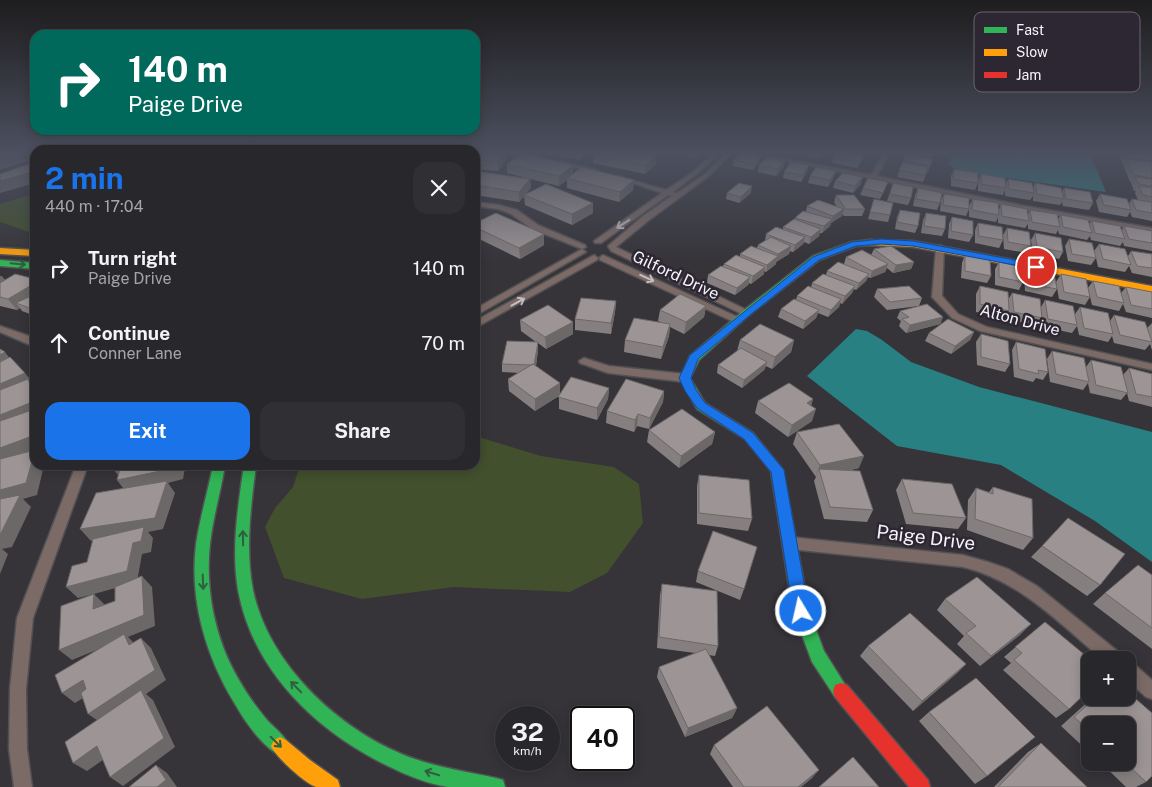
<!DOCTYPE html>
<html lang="en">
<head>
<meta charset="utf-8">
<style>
  :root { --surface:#28272b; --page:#302f33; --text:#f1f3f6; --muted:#a5a5a9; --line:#444447; --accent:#1a73e8 }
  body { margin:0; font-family:"Public Sans",sans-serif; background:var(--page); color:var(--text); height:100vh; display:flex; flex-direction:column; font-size:19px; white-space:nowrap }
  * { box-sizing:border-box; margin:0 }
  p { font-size:16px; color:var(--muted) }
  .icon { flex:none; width:28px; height:28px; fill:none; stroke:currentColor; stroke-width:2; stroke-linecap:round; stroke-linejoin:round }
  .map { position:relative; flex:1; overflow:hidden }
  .side { position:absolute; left:30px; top:145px; width:450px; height:325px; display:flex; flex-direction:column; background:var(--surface); border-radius:15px; box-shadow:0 2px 12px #0003,0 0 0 1px var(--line) }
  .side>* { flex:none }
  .hud { position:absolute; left:30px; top:30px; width:450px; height:105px; border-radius:15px; box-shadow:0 2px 12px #0003,0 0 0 1px var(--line); background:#00695c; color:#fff; overflow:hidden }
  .buttons { position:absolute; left:1081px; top:651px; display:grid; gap:10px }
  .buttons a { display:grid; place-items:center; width:55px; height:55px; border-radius:10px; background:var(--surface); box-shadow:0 2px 12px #0003,0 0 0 1px var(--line); font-size:25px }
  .speed { position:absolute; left:495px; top:706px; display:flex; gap:10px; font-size:25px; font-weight:700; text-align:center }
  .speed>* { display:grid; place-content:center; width:65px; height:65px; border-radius:50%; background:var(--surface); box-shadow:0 2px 12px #0003,0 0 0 1px var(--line); line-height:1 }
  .speed small { font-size:12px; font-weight:400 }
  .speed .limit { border:2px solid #111; border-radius:8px; background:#fff; color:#111 }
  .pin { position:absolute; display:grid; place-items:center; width:42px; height:42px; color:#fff; margin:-21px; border:2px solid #fff; border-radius:50%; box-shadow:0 1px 5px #0007 }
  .me { position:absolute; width:55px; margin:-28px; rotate:351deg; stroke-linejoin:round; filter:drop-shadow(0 0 4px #0008) }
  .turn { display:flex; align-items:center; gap:18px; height:105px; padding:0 15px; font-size:22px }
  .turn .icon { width:65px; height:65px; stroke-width:2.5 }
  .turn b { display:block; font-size:35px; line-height:42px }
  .round { display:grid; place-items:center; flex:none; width:52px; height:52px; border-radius:15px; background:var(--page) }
  .overview { display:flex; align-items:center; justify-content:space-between; height:85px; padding:0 15px }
  h1 { font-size:30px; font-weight:700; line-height:38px; color:var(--accent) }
  .button { display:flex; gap:10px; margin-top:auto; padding:10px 15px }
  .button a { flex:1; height:58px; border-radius:15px; background:var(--accent); color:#fff; font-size:20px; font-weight:700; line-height:58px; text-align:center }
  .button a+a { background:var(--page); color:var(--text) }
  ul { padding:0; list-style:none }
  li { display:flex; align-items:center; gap:15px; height:75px; padding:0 15px }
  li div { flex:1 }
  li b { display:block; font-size:19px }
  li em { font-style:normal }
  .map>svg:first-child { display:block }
  .green { fill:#42502d }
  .water { fill:#288083 }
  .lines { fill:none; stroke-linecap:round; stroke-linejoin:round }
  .street-casing { stroke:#515053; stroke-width:3 }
  .fast-casing { stroke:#515053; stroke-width:3 }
  .slow-casing { stroke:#515053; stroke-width:3 }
  .jam-casing { stroke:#515053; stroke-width:3 }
  .street { fill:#7c6a66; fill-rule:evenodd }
  .fast { fill:#30b455; fill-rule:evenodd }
  .slow { fill:#ff9f0a; fill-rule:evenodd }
  .jam { fill:#e5322d; fill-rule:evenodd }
  .wall { fill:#867f80 }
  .shaded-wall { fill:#6d6868 }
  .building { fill:#9c9495; stroke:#6d6868 }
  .oneway { stroke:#c5bcbf }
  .oneway2 { stroke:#2e5f40 }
  .route { fill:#1a73e8; stroke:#114b97 }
  .labels { text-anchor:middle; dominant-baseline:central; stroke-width:5; stroke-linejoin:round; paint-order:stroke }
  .street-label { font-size:16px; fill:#f6f3fa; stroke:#2c2732 }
  .near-street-label { font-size:19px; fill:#f6f3fa; stroke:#2c2732 }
  .key { fill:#2c2732; stroke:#69646e; stroke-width:1 }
  .key-label { font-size:14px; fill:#f6f3fa }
</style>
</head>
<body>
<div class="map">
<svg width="1152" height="787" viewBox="0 0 1152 787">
  <rect width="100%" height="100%" fill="#363439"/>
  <path class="green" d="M35,193V234L0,222V204Z
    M475,436L541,456L614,467L639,484L643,523L607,573L570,592L454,587L362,599L284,578L265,527L275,508L293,487L300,465H475Z"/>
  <path class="water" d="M953,153H1090L1106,192L959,171L948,164Z
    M856,329L867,331L882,340L911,362L979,387L1152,432V562L1095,521L1001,465L897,446L807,376Z"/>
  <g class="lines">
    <defs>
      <path id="street" d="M509,153H521L537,157L534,159Z
        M713,153H720L697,174L673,192L677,193L705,174L726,153H732L709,176L649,220L616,247L749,311L751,313L749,315L746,316L611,251L608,246L643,216L672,196L668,195L601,243H595L594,241L662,193L618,178V176L666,190L693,172Z
        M747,153H758L871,175L884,153H890L877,176L1020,205L1152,228V232L1020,209Z
        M559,161L597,170L598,171L595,173L557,164L556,163Z
        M475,202L499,205L517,210L538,225L585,245L586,247L582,249L586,252L475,316V309L582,249L532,229L511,214L498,209L475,206Z
        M940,245L944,248L942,296L958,314L987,327L1152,364V370L980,331L952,318L932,297L936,248Z
        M594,255L598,258L597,260L475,328V321Z
        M603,255L740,318L742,320L740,322H734L600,260L599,258Z
        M0,326L32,337L35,339V347L0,332Z
        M584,358L609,366L685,374L690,378L685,382L608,373L580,363L579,361Z
        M76,465H88L33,618L26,689L27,749L32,787H14L9,749L10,689L17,618Z
        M790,537L963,555L988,562L1008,569L1037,586L1121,654L1123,660H1103C1059,623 1020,581 963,567L790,549L785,547L783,543L785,539Z
        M1128,662L1134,664L1152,680V699L1146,697L1128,681Z"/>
      <path id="fast" d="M870,240L874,243L873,245L856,246L819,260L749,315L699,360L690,378L705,403L753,433L783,470L809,611L824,651L849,691L847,697L841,699L835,697L812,662L793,611L771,471L745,439L697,409L680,378L690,356L743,311L813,256L852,242Z
        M0,260L35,263V269L0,266Z
        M213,465H225C221,491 213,517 210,544C205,589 215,640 239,680C247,694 256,707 267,720C275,729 285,735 289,746L286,752L280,755C263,748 244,720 235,704C206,657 189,600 196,544C200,517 208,491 213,465Z
        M244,465H256C251,506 245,549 253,590C269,666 343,734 415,759C441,768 469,772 496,778L503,780L505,787C487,787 467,787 448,787C428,784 406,775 388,766C316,731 253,671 238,590C231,549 238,506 244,465Z"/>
      <path id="slow" d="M870,240L913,241L1152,286V292L913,247L867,245L866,243Z
        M0,248L35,250V256L0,254Z
        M280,737L286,740L310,760L338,780L340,787C333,787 324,787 317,787C306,785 275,756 271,746L274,740Z"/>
      <path id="jam" d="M841,683L847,685L928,780L930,787H909L835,697L833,691L835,685Z"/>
    </defs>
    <use href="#street" class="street-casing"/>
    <use href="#fast" class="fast-casing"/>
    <use href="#slow" class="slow-casing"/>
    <use href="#jam" class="jam-casing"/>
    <use href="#street" class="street"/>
    <use href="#fast" class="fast"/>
    <use href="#slow" class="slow"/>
    <use href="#jam" class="jam"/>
  </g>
  <path class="wall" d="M475,153H505L506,159L498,171L475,169Z
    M548,153H588L580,160Z
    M675,153H701L697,158Z
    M787,153H797L796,154Z
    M801,153H825L820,159L800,155Z
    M836,153H867L857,168L832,163L834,157Z
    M907,153H934L931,159H933L928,172H927L923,182L897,177L903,160Z
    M1118,153H1150L1152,156V221L1132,217L1130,212L1127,217L1099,212L1096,201L1100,194L1129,203L1132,199L1138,200L1135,193L1136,191H1134L1131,183L1132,182H1130L1123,165L1124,164H1123Z
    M593,154L656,164L645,174L593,163Z
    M761,156L759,162L753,170L733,166L734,160Z
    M507,164L573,165V173L634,180L633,190L619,202L567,188V180L559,186L530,179L531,188L526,194L593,213L572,225L525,205L524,196L519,202L475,195V171L527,178L507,173Z
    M759,165L784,167L776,176L758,172Z
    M954,169L978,183L975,190L951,186V176Z
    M784,172H807L801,182L783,178Z
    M981,174L1006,183L1008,179L1033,187L1035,183L1062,192L1064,188L1093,203L1089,210L1063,206L1062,202L1060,205L1033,201V196L1030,200L1005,196V190L1003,195L978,191V181Z
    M810,176L834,177L828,187L808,183Z
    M835,181L861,184L853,193L833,188Z
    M893,183L911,198L908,205L887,201Z
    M863,188L885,189L880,199L860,195Z
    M918,188L940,203L937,210L913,206L915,195Z
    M727,193H751L739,203L726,199Z
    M944,194L969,209L966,216L940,211L941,200Z
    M836,195L865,209L862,216H844L842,214V216L831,223L830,226L822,233H820L819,236L809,244L804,242L803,244L793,252L790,251L789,254L776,262V264L766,272L764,271V274L751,284L749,283L748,285L735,295L707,283L708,275L723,266L724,264L740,257V254L757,248L758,245L765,241L766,234L783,229V227L795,220V218L806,211L807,206L837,207L834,202Z
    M874,199L890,215L888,222L868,219Z
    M973,199L999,209L1001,204L1028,214L1030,210L1058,219L1061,215L1089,224L1092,221L1122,230L1124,226L1152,231V251L1124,246L1123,242L1120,246L1091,240L1090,236L1087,240L1059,234L1058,230L1056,234L1028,229V224L1025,228L998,223V217L996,222L969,217V206Z
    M900,210L918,226L915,233L895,229L897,217Z
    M926,213L945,229L942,236L921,233L923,220Z
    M952,217L973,235L969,242L948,238L949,224Z
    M475,223L544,234V245L520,259L475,237Z
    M978,223L1003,240L999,248L975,243V230Z
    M1007,228L1031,246L1027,253L1004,249L1003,235Z
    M1035,233L1063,252L1059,259L1033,254L1031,240Z
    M1069,239L1094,251L1099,244L1128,256L1131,251L1152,254V277L1132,273L1129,266L1125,272L1098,267L1096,258L1091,265L1068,261L1065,246Z
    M874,249L914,262L911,269L893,273L887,268L885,272L870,278L868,277L866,281L856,290L854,289L852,293L842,304L840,303L839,307L828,317L818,313L816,318L803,329L778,317L781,309L796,300L797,296L811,288L812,283L826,275L827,271L844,264L846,257L871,255Z
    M965,255L991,276L987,283L961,278L962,263Z
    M999,262L1023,282L1019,290L995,285V269Z
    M1028,268L1057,289L1052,297L1025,291L1024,275Z
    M1061,274L1090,297L1085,305L1059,299L1056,282Z
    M0,276L5,280L35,279V316L22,311L20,308L17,310L0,306Z
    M1093,281L1121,293L1126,287L1152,309V318L1126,312L1123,304L1119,311L1092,305L1088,288Z
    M980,286L1008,300L1012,293L1041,307L1045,300L1075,314L1080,307L1110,321L1114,315L1147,328L1152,323V350L1150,344L1145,350L1114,343L1112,336L1108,342L1079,335L1077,326L1072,333L1043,327L1042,319L1038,326L1009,319V311L1005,318L976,312V294Z
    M877,289L922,298L919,306L887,310L874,297Z
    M616,301L615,312L611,334L575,330V319Z
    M706,306L704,317L684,334L670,327L669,336L661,359L624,352L625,340L662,323L658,321L660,310Z
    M900,311L943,317L940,324L906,333L899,326L901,321L897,318Z
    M520,320L573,322V334L546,349L538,343V350L536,366L560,383V394L609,388L608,399L597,420L559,409V396L535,411L509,391L508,379L519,373L502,372V364L536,342L521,331Z
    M974,332L970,340L951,354L925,341L929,333Z
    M981,334L1010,364L1005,372L977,365L976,342Z
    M740,340H794L791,352L772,369L766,366L764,370L742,388L717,373L718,365L737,351Z
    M1016,342L1048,372L1043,380L1036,378L1033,382L1014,377L1012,350Z
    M1052,351L1086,367L1091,360L1123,375L1129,368L1152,374V407L1129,401L1127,393L1121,400L1090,393L1088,383L1083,390L1050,382L1047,359Z
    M664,391L663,402L649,429L637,426L634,432L606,423L607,411Z
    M813,399L811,406L812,421L788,437L755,413L758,401Z
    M649,430L715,432L712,444L679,468L647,442Z
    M797,432L859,468L847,471L873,510L867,522L824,519L814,481L816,477L793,444Z
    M699,475L752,519L748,531L697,524V486Z
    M902,479L966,518L958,529L906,524L896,490Z
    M993,487L1033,538L1023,550L967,530L968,500L976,488L989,492Z
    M1042,546L1100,585L1087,596L1031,557Z
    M698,571L744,589L740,600L696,582Z
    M1152,575V649L1093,604L1105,593Z
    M662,584L718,646L715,656L709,655L737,708L732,718L685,737L657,677L659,667L695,653L657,648L660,595Z
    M945,599L1020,635L980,666L957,644L964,636L937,610Z
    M1045,622L1069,709L1056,718L1003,670L1011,663L1004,657Z
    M868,646L966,664L956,674L913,711L860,656Z
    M1092,698H1128L1146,782L1136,787H1126L1100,762H1128L1090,725V753L1061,726Z
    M929,712L987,776L975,784L919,721Z
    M1041,743L1087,787H994L1028,752Z
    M714,745L812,778L801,787H733L710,754Z"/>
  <path class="shaded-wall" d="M19,153H22L27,161L0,170V158Z
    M27,153H35V161L29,163L24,154Z
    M503,153H505L506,159L498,171V161Z
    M580,153H588L580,160Z
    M698,153H701L697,158Z
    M822,153H825L820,159Z
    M657,154L656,164L645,174L646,165Z
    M864,154L862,161L857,168Z
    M761,156L759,162L753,170L754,164Z
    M785,161L784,167L776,176L778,169Z
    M573,165V175L567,178V180L559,186V176Z
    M809,165L807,172L801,182L803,175Z
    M35,171V183L0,193V181Z
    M836,171L834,177L828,187L830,180Z
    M863,177L861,184L853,193L855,186Z
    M530,179L531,188L519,202V192Z
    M634,180L633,190L619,202L620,192Z
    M752,186L751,193L739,203L741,197Z
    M593,203V213L572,225V214Z
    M479,205L480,215L475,221V209Z
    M844,209L842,216L831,223L833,216Z
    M832,219L830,226L822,233L824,226Z
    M821,229L819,236L809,244L811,237Z
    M544,234V245L520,259L519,248Z
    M805,237L803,244L793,252L795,245Z
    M791,246L789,254L776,262L778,254Z
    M778,256L776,264L766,272L767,265Z
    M914,262L911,269L893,273L896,265Z
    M888,264L885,272L870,278L872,271Z
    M765,267L764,274L751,284L753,276Z
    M869,274L866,281L856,290L859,283Z
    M0,276H2L10,287L0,294Z
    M750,277L748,285L735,295L737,288Z
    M35,283V299L16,303L20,308L17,310L8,299Z
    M855,286L852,293L842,304L845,296Z
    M841,299L839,307L828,317L831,310Z
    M616,301L615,312L611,334V323Z
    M706,306L704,317L684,334L686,322Z
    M819,310L816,318L803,329L805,321Z
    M943,317L940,324L906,333L910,325Z
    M573,322V334L546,349L545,337Z
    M670,324L669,336L661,359L663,347Z
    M974,332L970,340L951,354L955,346Z
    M794,340L791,352L772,369L775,357Z
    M538,342V350L535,373L534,365Z
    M5,352L14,364L0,371V355Z
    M767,362L764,370L742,388L744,380Z
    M25,373L35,385H33L35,388V397L0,401V384Z
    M560,383V395L535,411V399Z
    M609,388L608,399L597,420V408Z
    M664,391L663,402L649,429L650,418Z
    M813,399L809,411L807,403Z
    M35,401V417L0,431V415Z
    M816,409L812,421L788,437L792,425Z
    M638,414L637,426L634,432L635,420Z
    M715,432L712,444L679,468L681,456Z
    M35,435V465H44L37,495L23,499L31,507L12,547L2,549L8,554L0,574V448Z
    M864,456L859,468L821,476L819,469L815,477L820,465Z
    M110,465H126L118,475Z
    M176,465H184L185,468L183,479L168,483L175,493L163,529L148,532L153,538L151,552L142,554L137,582L94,594L105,605L93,609L94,594L78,598L66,587L133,543L143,533L91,541L80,529L126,492L117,480Z
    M142,576L152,587L155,626L128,637L135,644L129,645L126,638L72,660L59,650L144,615Z
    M1031,624L1020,635L980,666L991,656Z
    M141,638L151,648L166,680L146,694L153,700L175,747L123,786L110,777L101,723L88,714Z
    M966,664L956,674L913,711L922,701Z
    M83,680L96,690L75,703L62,693Z
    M737,708L732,718L685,737L688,728Z
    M97,746L110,755L87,771L73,763Z
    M156,765L167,773L177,787H157Z
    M819,770L812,778L801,787H798Z"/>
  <path class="building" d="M0,153H19L0,158Z
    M475,153H503L498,161L475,160Z
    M522,153L573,165L559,176L507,164Z
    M595,153H649L657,154L646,165L593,154Z
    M740,153H747L761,156L754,164L734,160Z
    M836,153H854L864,154L860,162L834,157Z
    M910,153H934L932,157Z
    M1124,153H1150L1152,156V161L1126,157Z
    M906,154L933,159L930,166L903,160Z
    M767,157L785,161L778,169L759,165Z
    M1127,159L1152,162V178L1134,175Z
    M791,162L809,165L803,175L784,172Z
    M903,162L928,167L925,175L899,170Z
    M31,163L35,165V171L0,181V174Z
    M582,167L634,180L620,192L567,178Z
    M816,167L836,171L830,180L810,176Z
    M954,169L978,173V183L953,179Z
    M475,171L530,179L519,192L475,185Z
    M843,173L863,177L855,186L835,181Z
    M981,174L1005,178L1006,188L981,184Z
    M1135,177L1152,179V186L1139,184Z
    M868,178L888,182L883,193L863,188Z
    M1008,179L1032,183L1034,193L1009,189Z
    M739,183L752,186L741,197L727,193Z
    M893,183L913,187L911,198L890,194Z
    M1035,183L1061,188L1064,199L1037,194Z
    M546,184L593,203L572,214L524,195Z
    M1139,186L1152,188V197L1143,195Z
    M918,188L942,193L940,203L916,199Z
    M1064,188L1090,192L1093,203L1066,199Z
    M944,194L969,198V209L943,205Z
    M1100,194L1127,199L1131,210L1104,205Z
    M836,195H854L865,209H846Z
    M874,199L893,203L890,215L870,212Z
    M973,199L998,203L999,215L972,210Z
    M1132,199L1152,202V213L1136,210Z
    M818,200L844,209L833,216L807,206Z
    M475,204L479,205L475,209Z
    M1001,204L1027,209L1029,221L1002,216Z
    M900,210L920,213L918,226L897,222Z
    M1030,210L1057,214L1060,227L1032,222Z
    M803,211L832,219L824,226L795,218Z
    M496,213L544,234L519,248L475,227V223Z
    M926,213L946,216L945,229L924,226Z
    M1061,215L1088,220L1092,233L1063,227Z
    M952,217L973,221V235L951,231Z
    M794,219L821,229L811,237L783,227Z
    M1092,221L1120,226L1125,239L1095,233Z
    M978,223L1002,227L1003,240L979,236Z
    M1124,226L1152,231V243L1129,239Z
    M776,227L805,237L795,245L766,234Z
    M1007,228L1029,232L1031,246L1008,242Z
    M1035,233L1061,238L1063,252L1037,247Z
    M771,237L791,246L778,254L758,245Z
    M1069,239L1092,243L1096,258L1072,254Z
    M1099,244L1125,249L1131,265L1103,259Z
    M751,246L778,256L767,265L740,254Z
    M891,246L914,262L896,265L874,249Z
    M862,250L888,264L872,271L846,257Z
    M1131,251L1152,254V268L1137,266Z
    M736,255L765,267L753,276L724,264Z
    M965,255L990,260L991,276L965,271Z
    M838,262L869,274L859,283L827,271Z
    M999,262L1022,267L1023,282L999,277Z
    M721,266L750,277L737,288L708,275Z
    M1028,268L1054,273L1057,289L1030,284Z
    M15,274L35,279V283L8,299L0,297V283Z
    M823,274L855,286L845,296L812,283Z
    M1061,274L1086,279L1090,297L1064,292Z
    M1093,281L1119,286L1124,303L1097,297Z
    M808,286L841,299L831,310L797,296Z
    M909,286L922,298L890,302L877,289Z
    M980,286L1008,292L1009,311L980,304Z
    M1126,287L1152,292V309L1131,305Z
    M1012,293L1040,299L1042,318L1014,312Z
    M35,294V310L16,303Z
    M680,294L706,306L686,322L660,310Z
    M581,298L616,301L611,323L575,319Z
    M794,299L819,310L805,321L781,309Z
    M1045,300L1073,306L1077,325L1048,319Z
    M927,304L943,317L910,325L902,319L909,317L900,311Z
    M548,305L573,322L545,337L520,320Z
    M1080,307L1108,313L1113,334L1084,328Z
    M1114,315L1145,322L1152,342L1120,335Z
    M634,318L670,324L663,347L625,340Z
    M948,319L974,332L955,346L929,333Z
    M760,324L794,340L775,357L740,340Z
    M981,334L1008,341L1010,364L981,357Z
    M507,341L538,342L534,365L533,364L531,365L502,364Z
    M1016,342L1045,349L1048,372L1038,370L1039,374L1019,369Z
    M741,348L767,362L744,380L718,365Z
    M0,349L5,352L0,355Z
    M1052,351L1084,358L1089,382L1056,374Z
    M10,357L25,373L0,384V362Z
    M1091,360L1121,367L1128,393L1096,385Z
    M533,364L560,383L535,399L508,379Z
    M1129,368L1152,374V397L1136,394Z
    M571,377L609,388L597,408L558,397Z
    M28,379L35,397V401L0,415V390Z
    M626,379L664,391L650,418L638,414L635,420L607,411Z
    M789,383L813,399L807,403L816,409L792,425L758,401Z
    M35,409V435L0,448V421Z
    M682,409L715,432L681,456L649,430Z
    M839,424L864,456L820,465L797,432Z
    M35,450L26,483L0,490V459Z
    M121,465H176L175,468L117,480Z
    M819,469L860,471L873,510L830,507Z
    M699,475L749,480L752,519L699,513Z
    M902,479L952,484L966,518L913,513Z
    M167,481L155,518L80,529L96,493Z
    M993,487L1032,499L1033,538L975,519L976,488L993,494Z
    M20,495L0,535V499Z
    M1068,518L1125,554L1100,585L1042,546Z
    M144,527L141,541L133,543L127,571L66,587L72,566L87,562L93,539Z
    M713,531L757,547L744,589L698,571Z
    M1138,565L1152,575V628L1105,593Z
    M142,576L144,615L59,650L61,606L94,594L93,609L115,601V587Z
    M977,577L1031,624L991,656L966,633L976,626L945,599Z
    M662,584L717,591L718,646L659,637Z
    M910,613L966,664L922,701L868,646Z
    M1045,622L1091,660H1090V689L1069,709L1014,660L1022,653L1015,647Z
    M124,634L129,645L141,638L155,670L88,714L81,693L86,689L83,680L62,693L55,675Z
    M706,649L737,708L688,728L659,667Z
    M976,678L1035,737L987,776L929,712Z
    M141,690L164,738L110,777L97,746L73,763L65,742Z
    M1128,692L1152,713V776L1146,782L1125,762H1128V725H1090V731L1074,717L1095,698H1128Z
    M767,706L819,770L798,787H744L714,745Z
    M1041,743L1087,787H998Z
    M853,757L879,787H819Z
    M156,765L166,780L157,787H129Z"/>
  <defs><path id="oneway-shaft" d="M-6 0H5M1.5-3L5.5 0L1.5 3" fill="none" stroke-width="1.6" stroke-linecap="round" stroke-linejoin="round" transform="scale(1.25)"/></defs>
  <g class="oneway">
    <use href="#oneway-shaft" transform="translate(623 224) rotate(147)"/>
    <use href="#oneway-shaft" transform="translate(647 278) rotate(25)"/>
    <use href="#oneway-shaft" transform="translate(518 302) rotate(-29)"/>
  </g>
  <g class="oneway2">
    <use href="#oneway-shaft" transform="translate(18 264) rotate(5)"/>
    <use href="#oneway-shaft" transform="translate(243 538) rotate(-91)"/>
    <use href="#oneway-shaft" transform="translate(203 582) rotate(88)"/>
    <use href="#oneway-shaft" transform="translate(296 687) rotate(-134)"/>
    <use href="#oneway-shaft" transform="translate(276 742) rotate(45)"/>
    <use href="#oneway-shaft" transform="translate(432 773) rotate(-163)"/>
  </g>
  <linearGradient id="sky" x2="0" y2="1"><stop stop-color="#1e1d1f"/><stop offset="0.58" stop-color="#4c505f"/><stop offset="1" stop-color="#4c505f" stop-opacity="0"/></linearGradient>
  <rect width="1152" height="263" fill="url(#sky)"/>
  <path class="route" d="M881,239L913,241L1036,264L1041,267L1036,269L913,246L881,244L856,246L819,260L750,315L698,359L691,378L696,390L705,403L753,433L784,470L809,611L806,617L801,619L795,617L793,611L771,472L744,439L697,408L685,391L679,378L690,355L813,257L852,242Z"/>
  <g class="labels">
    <g class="street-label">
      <text transform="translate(676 275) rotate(25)">Gilford Drive</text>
      <text transform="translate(1020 320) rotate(15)">Alton Drive</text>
    </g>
    <g class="near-street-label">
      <text transform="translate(926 537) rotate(7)">Paige Drive</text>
    </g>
  </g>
  <rect x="974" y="12" width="166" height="80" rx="8" class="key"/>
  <rect x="984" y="27" width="23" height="6" fill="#30b455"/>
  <rect x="984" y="49" width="23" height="7" fill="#ff9f0a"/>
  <rect x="984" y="72" width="23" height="6" fill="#e5322d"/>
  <g class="key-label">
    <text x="1016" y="35">Fast</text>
    <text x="1016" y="57">Slow</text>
    <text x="1016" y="80">Jam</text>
  </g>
</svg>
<div class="buttons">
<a>+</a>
<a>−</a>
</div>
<div class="speed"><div>32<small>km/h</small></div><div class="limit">40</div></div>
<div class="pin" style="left:1036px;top:267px;background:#d93025"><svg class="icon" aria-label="arrive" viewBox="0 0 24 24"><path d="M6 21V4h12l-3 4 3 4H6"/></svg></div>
<svg class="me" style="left:801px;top:611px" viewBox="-20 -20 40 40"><circle r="17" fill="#1a73e8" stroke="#fff" stroke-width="3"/><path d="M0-11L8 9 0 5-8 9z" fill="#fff"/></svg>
<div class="hud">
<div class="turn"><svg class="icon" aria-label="right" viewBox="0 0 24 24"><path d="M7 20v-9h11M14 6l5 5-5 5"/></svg><div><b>140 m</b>Paige Drive</div></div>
</div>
<section class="side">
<div class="overview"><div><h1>2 min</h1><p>440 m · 17:04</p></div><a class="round"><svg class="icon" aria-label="close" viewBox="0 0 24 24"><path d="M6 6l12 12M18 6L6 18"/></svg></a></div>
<ul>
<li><svg class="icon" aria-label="right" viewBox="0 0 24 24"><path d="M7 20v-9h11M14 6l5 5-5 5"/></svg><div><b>Turn right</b><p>Paige Drive</p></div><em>140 m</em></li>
<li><svg class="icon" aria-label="ahead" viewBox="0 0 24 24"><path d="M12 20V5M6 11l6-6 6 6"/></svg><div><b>Continue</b><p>Conner Lane</p></div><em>70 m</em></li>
</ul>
<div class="button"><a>Exit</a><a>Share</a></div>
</section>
</div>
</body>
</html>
